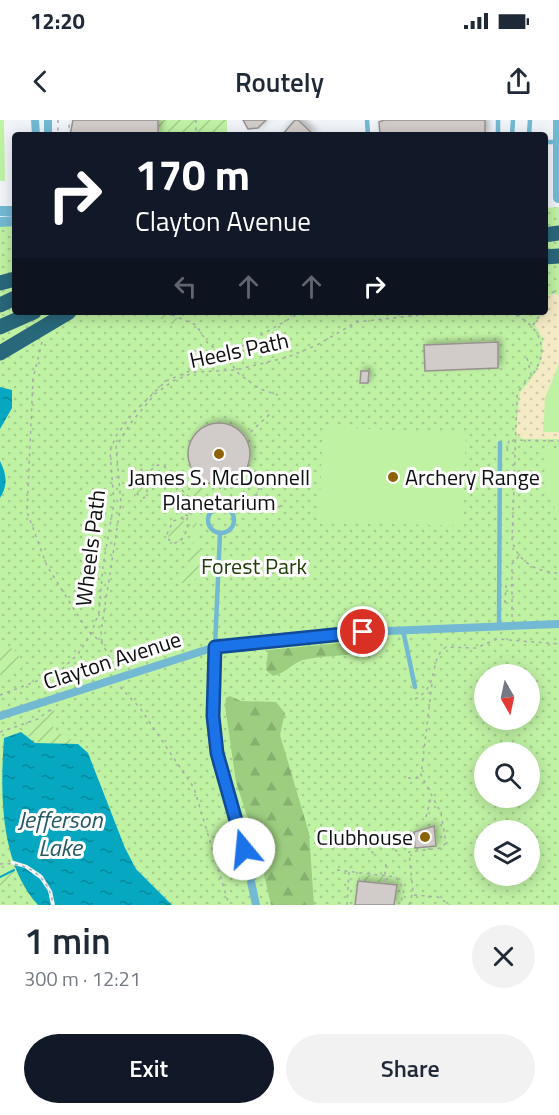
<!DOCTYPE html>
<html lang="en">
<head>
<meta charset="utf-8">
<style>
  :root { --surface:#fff; --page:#f2f2f3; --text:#1f2937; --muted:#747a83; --accent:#111827 }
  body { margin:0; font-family:"Titillium Web",sans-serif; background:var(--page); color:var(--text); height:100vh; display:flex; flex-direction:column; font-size:22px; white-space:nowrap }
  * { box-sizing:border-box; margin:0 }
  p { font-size:20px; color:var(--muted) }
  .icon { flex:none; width:33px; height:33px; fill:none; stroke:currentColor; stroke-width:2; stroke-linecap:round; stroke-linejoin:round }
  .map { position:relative; height:785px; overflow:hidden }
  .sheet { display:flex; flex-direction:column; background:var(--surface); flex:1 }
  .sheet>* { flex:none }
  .hud { position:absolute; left:12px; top:12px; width:536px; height:183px; border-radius:6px; box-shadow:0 3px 15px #0003; background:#111827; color:#fff; overflow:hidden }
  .needle { width:39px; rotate:171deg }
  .fabs { position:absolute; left:474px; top:544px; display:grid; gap:12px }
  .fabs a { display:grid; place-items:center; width:66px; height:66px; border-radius:50%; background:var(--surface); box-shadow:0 3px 15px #0003; font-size:30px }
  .pin { position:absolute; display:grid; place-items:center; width:51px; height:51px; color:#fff; margin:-26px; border:3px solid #fff; border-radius:50%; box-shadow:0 2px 6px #0007 }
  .me { position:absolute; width:66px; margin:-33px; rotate:343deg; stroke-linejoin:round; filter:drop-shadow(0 0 4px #0008) }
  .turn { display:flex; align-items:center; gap:21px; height:126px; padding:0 24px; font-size:27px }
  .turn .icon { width:78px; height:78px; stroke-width:2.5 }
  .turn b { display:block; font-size:42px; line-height:51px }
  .lanes { display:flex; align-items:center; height:57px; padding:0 24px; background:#0003; justify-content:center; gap:30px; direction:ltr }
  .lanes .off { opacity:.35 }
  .round { display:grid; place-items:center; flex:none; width:63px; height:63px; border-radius:32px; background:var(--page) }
  .overview { display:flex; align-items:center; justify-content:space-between; height:102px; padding:0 24px }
  h1 { font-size:36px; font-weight:600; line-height:45px }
  .cta { display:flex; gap:12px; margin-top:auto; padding:12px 24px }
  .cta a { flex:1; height:69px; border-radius:36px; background:var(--accent); color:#fff; font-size:24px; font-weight:600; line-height:69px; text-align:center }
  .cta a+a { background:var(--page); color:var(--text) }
  .status { display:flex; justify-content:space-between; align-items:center; height:42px; padding:0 30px; background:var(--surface); direction:ltr }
  .status svg { height:16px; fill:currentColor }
  header { display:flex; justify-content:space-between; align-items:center; height:78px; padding:0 24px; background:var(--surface); font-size:27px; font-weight:600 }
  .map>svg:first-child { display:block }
  .grass { fill:url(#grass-dots); fill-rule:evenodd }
  .forest { fill:url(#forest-firs) }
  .sand { fill:url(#sand-dots) }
  .garden { fill:url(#garden-furrows) }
  .pitch { fill:#c0f2a4 }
  .water { fill:url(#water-ripples) }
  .pier { fill:#f1f5f9 }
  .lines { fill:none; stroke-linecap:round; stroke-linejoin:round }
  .stream { stroke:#06a8c1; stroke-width:2 }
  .building { fill:#d1ccc9; stroke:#97918f; stroke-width:1.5; filter:url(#shadow) }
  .path { stroke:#a7aaad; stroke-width:1.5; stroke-dasharray:3 4.5; stroke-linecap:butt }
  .service { stroke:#73b9d3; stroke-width:4.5 }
  .minor { stroke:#73b9d3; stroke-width:8 }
  .tertiary { stroke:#73b9d3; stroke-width:10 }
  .motorway { stroke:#29677b; stroke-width:15 }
  .route-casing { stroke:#114b97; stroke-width:15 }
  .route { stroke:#1a73e8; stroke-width:10 }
  .poi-dot { fill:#8d6207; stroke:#fff; stroke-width:2 }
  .labels { text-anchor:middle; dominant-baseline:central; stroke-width:6; stroke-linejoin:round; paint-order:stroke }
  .street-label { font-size:22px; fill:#0e0f10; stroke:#fff }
  .poi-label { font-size:22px; fill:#0e0f10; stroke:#fff }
  .park-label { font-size:22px; fill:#203f07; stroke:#fff }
  .water-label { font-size:24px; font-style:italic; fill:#245964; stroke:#fff }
</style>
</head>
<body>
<div class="status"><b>12:20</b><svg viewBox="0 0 49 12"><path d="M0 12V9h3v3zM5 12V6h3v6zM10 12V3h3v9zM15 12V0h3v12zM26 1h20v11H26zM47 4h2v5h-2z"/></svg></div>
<header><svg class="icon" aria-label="back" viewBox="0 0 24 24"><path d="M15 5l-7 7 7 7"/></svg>Routely<svg class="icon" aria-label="share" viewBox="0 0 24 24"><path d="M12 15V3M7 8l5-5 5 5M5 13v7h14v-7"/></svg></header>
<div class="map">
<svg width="559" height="785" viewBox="0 0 559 785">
  <defs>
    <pattern id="grass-dots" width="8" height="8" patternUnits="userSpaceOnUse" patternTransform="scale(1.5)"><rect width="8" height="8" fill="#c0f2a4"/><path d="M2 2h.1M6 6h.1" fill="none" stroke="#a4ce8c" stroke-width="1.8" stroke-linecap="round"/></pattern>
    <pattern id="forest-firs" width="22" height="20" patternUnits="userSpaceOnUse" patternTransform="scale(1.5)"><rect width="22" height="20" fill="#9dce80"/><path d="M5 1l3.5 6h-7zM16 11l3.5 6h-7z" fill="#86b06e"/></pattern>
    <pattern id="sand-dots" width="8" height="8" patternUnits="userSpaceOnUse" patternTransform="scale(1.5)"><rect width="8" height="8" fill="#f4ebc5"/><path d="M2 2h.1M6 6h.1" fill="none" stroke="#d0c8a8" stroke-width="1.8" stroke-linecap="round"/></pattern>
    <pattern id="garden-furrows" width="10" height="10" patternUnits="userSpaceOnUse" patternTransform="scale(1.5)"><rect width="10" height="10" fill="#c0f2a4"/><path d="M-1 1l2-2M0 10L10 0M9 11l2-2" fill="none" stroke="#a4ce8c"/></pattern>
    <pattern id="water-ripples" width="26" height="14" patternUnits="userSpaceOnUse" patternTransform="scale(1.5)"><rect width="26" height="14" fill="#06a8c1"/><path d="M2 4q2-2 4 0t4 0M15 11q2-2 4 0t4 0" fill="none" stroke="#06879b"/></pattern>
    <filter id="shadow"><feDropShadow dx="3" dy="-3" stdDeviation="3" flood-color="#0004"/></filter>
  </defs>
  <rect width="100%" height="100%" fill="#f1f5f9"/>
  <path class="grass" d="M559,87V785H0V106L15,105V192H544L545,88ZM484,555H530V600H484ZM484,633H530V678H484ZM484,711H530V756H484Z"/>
  <path class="forest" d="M363,521L367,523L366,531C345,537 324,535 303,540C291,544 286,553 273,556L266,550L268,530Z
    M230,576L241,581L276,582L285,593L280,615L309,713L314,785H271L258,729L236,662L225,586L226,578Z"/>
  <path class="sand" d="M559,174V319H522L516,313L520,273L537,251L542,239L543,218L535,205L544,192L545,175Z"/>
  <path class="garden" d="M158,0H227V15H158Z
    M160,192L185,201C173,209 167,201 156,196Z
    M136,349L141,351L146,362L144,376L137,373L131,361V351Z
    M230,363L244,370L247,378L255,375L259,363C260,371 257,377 249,379C236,373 228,362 210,368C204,370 198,375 194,376C199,360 217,367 230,363Z
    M196,383L199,387L196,406L199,414L195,418L190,395Z
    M178,401L183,400L185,405L181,420L176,422L169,418L168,414Z
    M200,421L199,457L189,463H171L172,459L187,456L192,423Z
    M6,525L17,532L23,547L6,557L0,555V526Z
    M54,590L57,596L52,604L57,614H69L72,624H41L21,612L27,610L25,605Z
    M13,747L16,755L0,766V753Z
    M361,754L383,756V762L361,761Z"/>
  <path class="pitch" d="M0,0H4L5,61H0Z
    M559,244V312H543L545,278Z
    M323,307L466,313L462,406L319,401Z
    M543,332H559V397L547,370Z"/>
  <path class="water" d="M0,267L12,270V288L0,309Z
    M0,341C7,355 8,365 0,378Z
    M21,612L35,623L78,624L88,633L125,728L136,749L172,785H38C0,744 0,673 4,618Z"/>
  <path class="pier" d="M11,740L27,745L42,755L52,771L55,785H51L48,771L40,759L25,748L11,744Z"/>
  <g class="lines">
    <path class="stream" d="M0,757L14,750"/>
  </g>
  <path class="building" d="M73,0H158V15H70Z
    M243,0H266L258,8L248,9Z
    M295,0H298L314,15H282Z
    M384,0H485V15H380L379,2Z
    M498,222V248L425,251L424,225Z
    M361,251H369L368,263H360Z
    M188 334a31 31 0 1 1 62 0a31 31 0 1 1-62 0Z
    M434,706L436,726L415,728L414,712Z
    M358,761L397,765L394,785H355Z"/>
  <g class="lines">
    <path class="path" d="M58,0V15
      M196,0V15
      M68,15L70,0
      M544,173L559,172
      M165,192L196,205L209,225L222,232L239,254L260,269L278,275
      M509,192C533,201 551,223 536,249C531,259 520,265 517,276L512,421C519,443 537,452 559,453
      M533,205L542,192
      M42,222L33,259L27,392L47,446L87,510L102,523L116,550
      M527,238L531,254
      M245,317L270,294
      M507,331L509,320L559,321
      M133,348L141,349C148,357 150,370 144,378C133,374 129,362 130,352Z
      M145,355L157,345L164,346L186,375L207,386
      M172,357L170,366L174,388L183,394
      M220,366V382
      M272,386H284
      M238,388L242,381L250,380L257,375L262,356L271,352
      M188,396L184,394L182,398L173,401L167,414L169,420L175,423L181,421L188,408L186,401L196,381
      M505,483L506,465H511
      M512,497V444L519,436
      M102,522L101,511L121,383L116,327L130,304L155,274L173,261L195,252L236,250L288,237L317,225L357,202L446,192
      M120,567L140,588L194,668L229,785
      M0,575L58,553L78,534L91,514L99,492L103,446L114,383L110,331L116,316L133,293L166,261L225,236L301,192
      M415,579C441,566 428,539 446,527L476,528L497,519L559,524
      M0,612L38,599L51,589
      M408,658H421
      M426,697L431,677
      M356,715L374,734
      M382,722L400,733
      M0,744C27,741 50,757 53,785
      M337,750L396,757L404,770L400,785
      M359,761L360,753
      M384,762L386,744
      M414,775L438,777L450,785
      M347,785L349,752
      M409,785L413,772L409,732L441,728L446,723L441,693L421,655L432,563"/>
    <path class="service" d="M367,0L368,15
      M498,15V0
      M512,15L513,0
      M529,15L530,0
      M544,22H558
      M208 400a13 13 0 1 1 26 0a13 13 0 1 1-26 0Z
      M499,506L500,323
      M403,510L415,567
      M215,527L220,413"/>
    <path class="minor" d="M35,0L36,15
      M48,0V15
      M215,527L213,596L217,633L244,729L256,785
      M0,596L215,527L363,512L559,504"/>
    <path class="tertiary" d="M558,78V0
      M0,91H15
      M0,102L15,101"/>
    <path class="motorway" d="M544,115L559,113
      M544,137L559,136
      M0,163L15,159
      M0,185L15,178
      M0,207L34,192
      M0,233L69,192"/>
  </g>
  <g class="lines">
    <defs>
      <path id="route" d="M244,729L217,633L213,596L215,527L363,512"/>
    </defs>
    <use href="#route" class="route-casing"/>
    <use href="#route" class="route"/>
  </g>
  <g class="poi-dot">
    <circle cx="219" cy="334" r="6"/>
    <circle cx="393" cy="357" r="6"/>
    <circle cx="425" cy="717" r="6"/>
  </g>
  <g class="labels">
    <g class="street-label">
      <text transform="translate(239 230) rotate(-12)">Heels Path</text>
      <text transform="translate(90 428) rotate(-83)">Wheels Path</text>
      <text transform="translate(112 540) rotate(-18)">Clayton Avenue</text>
    </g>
    <g class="poi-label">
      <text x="219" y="357">James S. McDonnell<tspan x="219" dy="25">Planetarium</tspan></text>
      <text x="405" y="357" text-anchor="start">Archery Range</text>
      <text x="413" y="717" text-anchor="end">Clubhouse</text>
    </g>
    <g class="park-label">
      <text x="254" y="446">Forest Park</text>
    </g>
    <g class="water-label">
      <text x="60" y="699">Jefferson<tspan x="60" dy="28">Lake</tspan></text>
    </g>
  </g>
</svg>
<div class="fabs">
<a><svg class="needle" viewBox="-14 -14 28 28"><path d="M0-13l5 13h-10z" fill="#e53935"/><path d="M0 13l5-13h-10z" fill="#747a83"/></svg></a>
<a><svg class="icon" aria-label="search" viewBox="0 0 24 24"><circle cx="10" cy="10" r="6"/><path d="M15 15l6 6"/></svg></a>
<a><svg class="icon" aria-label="layers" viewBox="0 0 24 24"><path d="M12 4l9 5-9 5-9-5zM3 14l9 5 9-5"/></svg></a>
</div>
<div class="pin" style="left:363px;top:512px;background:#d93025"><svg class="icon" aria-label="arrive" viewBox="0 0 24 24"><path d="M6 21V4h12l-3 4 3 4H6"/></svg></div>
<svg class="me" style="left:244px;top:729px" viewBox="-20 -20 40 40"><circle r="19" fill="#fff"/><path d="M0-13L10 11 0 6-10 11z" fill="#1a73e8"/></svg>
<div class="hud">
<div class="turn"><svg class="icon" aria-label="right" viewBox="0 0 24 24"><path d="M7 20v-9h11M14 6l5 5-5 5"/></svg><div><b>170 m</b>Clayton Avenue</div></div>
<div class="lanes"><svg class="icon off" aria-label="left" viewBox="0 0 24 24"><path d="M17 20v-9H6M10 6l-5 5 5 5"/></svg><svg class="icon off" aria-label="ahead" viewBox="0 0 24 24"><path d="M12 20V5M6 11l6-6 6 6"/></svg><svg class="icon off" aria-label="ahead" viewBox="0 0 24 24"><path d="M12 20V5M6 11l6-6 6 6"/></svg><svg class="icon" aria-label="right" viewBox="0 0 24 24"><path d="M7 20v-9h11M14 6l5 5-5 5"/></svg></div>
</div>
</div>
<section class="sheet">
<div class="overview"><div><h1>1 min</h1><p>300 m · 12:21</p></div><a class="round"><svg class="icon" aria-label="close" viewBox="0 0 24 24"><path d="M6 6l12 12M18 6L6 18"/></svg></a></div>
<div class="cta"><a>Exit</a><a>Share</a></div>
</section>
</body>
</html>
